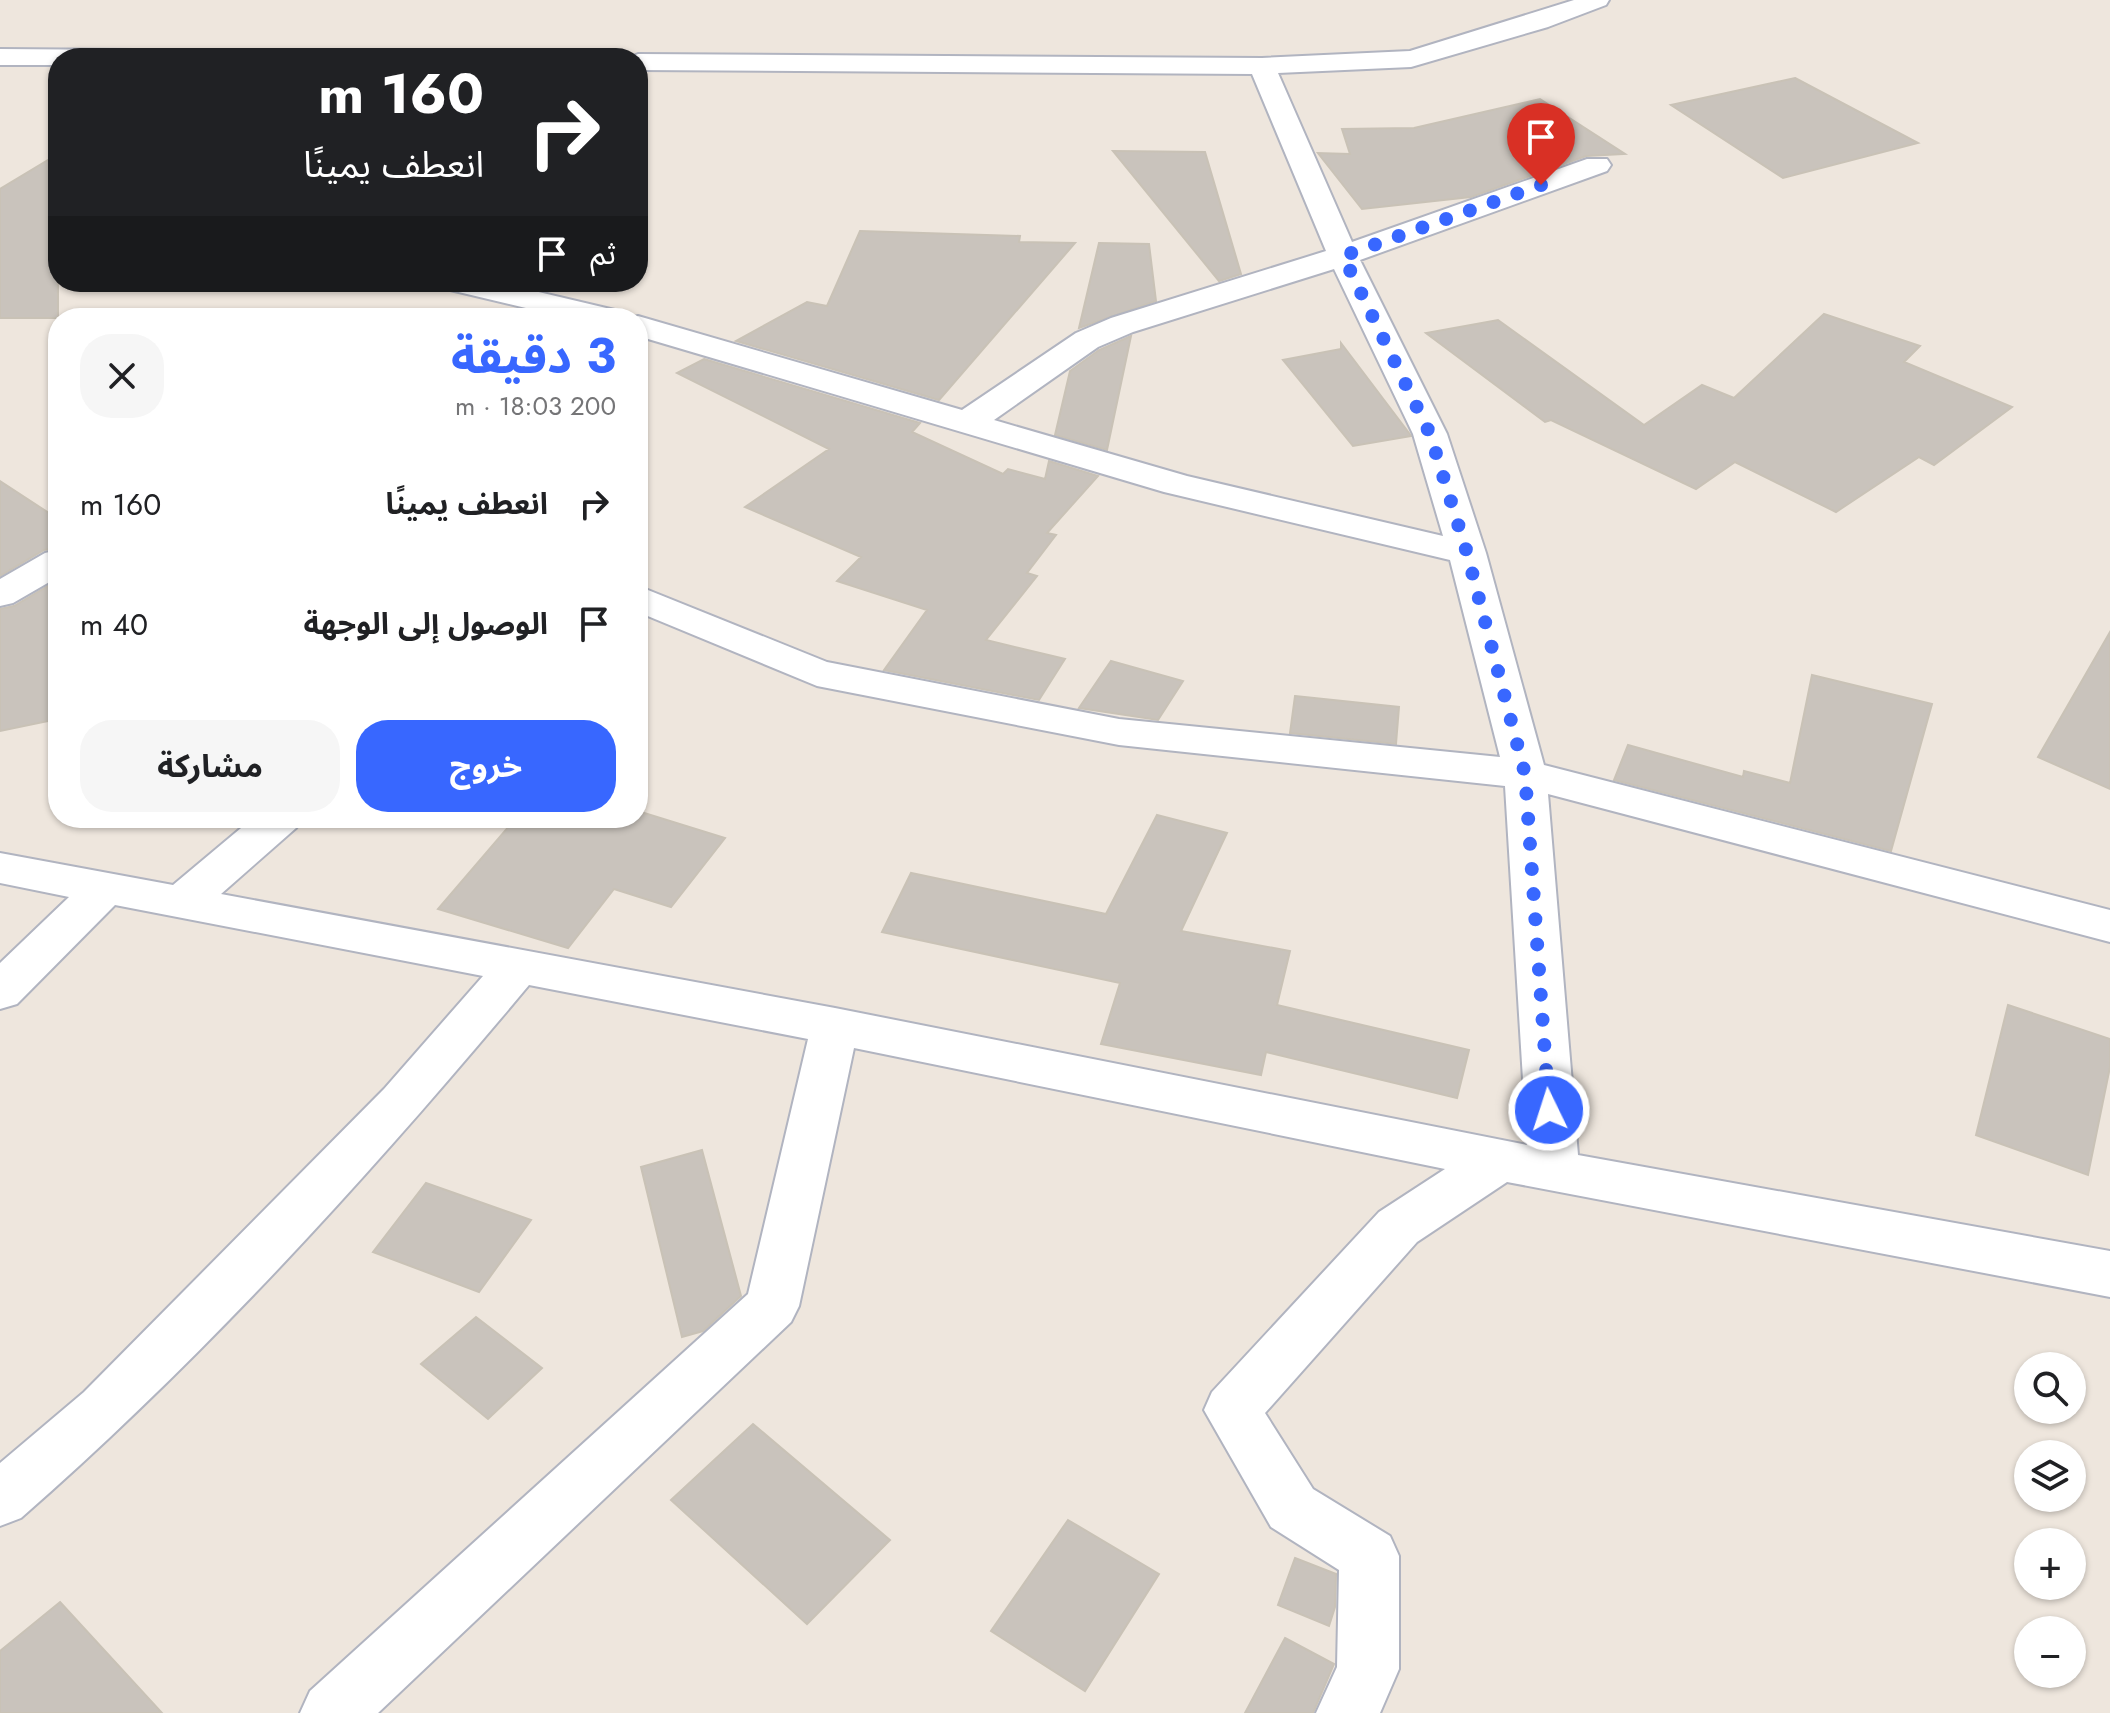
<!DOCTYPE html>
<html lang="ar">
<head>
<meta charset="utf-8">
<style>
  :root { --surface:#fff; --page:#f6f6f6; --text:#202124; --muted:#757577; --accent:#3867ff }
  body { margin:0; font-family:Jost,"Noto Sans Arabic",sans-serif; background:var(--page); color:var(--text); direction:rtl; height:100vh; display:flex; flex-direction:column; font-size:30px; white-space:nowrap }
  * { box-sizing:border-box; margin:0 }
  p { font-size:26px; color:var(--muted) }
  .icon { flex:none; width:44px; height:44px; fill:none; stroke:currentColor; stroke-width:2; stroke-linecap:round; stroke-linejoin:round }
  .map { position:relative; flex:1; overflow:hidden; direction:ltr }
  .drawer { position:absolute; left:48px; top:308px; width:600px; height:520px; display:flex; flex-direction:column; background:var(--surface); border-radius:32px; box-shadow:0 2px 6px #0004; direction:rtl }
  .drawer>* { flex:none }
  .hud { position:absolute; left:48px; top:48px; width:600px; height:244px; border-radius:32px; box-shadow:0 2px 6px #0004; direction:rtl; background:#202124; color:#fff; overflow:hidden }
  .tools { position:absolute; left:2014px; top:1352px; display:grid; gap:16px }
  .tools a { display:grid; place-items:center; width:72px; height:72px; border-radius:50%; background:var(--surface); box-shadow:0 2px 6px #0004; font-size:40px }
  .pin { position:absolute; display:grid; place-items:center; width:68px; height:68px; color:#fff; margin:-82px -34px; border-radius:50% 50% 50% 0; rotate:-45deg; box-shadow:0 0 8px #0007 }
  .pin .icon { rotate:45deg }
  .me { position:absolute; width:88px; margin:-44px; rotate:356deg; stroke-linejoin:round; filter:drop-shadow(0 0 6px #0008) }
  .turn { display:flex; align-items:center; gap:28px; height:168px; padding:0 32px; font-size:36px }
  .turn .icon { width:104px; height:104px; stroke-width:2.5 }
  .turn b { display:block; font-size:56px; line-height:68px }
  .then { display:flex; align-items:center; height:76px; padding:0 32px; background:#0003; gap:16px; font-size:30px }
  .round { display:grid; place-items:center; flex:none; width:84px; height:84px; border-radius:32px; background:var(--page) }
  .headline { display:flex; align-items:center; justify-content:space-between; height:136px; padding:0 32px }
  h1 { font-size:48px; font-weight:700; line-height:60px; color:var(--accent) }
  .action { display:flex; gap:16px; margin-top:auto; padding:16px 32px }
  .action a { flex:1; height:92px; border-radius:32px; background:var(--accent); color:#fff; font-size:32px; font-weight:700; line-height:92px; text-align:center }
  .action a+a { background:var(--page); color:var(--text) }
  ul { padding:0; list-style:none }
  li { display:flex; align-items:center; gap:24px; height:120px; padding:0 32px }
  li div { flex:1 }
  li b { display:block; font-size:30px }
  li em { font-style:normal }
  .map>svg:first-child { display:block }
  .building { fill:#c9c3bc; stroke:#c9c2b6; stroke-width:2 }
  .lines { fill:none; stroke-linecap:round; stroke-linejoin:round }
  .street-casing { stroke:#b1b4c0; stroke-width:4 }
  .street { fill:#fff; fill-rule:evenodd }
  .route { stroke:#3867ff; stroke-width:14; stroke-dasharray:0 25.2 }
</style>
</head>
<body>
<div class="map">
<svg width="2110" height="1713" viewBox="0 0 2110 1713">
  <rect width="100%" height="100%" fill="#eee6dd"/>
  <path class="building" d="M1795,78L1918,143L1783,178L1671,105Z
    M1540,99L1625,154L1586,156L1471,197L1362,209L1318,153L1350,154L1342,129L1414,128Z
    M1113,151L1205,152L1241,274L1219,281Z
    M58,154V318H0V189Z
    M860,231L1020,236L1019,242L1075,243L939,400L736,341L807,302L827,306Z
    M1099,243L1149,244L1156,301L1079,328Z
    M1824,314L1920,346L1904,362L2012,407L1934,465L1919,457L1836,512L1735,462L1696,489L1551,420L1545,422L1426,333L1498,320L1644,425L1702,385L1734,398Z
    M1131,336L1107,450L1055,435L1070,371L1099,350Z
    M1341,343L1409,433L1411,436L1353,446L1283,360L1341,349Z
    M704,359L920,423L912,432L1003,474L1008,469L1045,479L1049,461L1098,476L1047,533L1056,535L1027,573L1037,576L986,640L1065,659L1039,700L884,670L927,610L837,581L861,557L745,507L829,449L677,373Z
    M0,481L58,519V547L44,550L0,576Z
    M58,580V719L0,731V609L14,606Z
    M2110,632V789L2038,757Z
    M1111,661L1183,681L1158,720L1079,708Z
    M1812,675L1932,704L1891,851L1614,780L1628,745L1743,777L1744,771L1790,783Z
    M1295,696L1399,707L1396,744L1290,733Z
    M641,812L725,838L671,907L614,889L568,948L438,909L516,818H638Z
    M1157,815L1227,833L1181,931L1290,951L1277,1005L1469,1050L1457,1098L1266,1052L1261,1075L1101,1044L1120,983L882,932L911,873L1106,914Z
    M2008,1005L2110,1039V1067L2088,1175L1976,1135Z
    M702,1150L741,1296L703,1331L682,1337L641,1167Z
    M426,1183L531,1220L479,1292L373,1252Z
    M476,1317L542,1368L488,1419L421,1364Z
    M753,1424L890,1540L807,1624L671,1500Z
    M1068,1520L1159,1574L1085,1691L991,1631Z
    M1295,1558L1336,1574L1335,1607L1329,1626L1278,1605Z
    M60,1602L162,1713H0V1651Z
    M1285,1638L1334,1664L1313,1713H1245Z"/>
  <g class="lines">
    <defs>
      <path id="street" d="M1574,0H1609L1606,5L1548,27L1411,67L1278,73L1352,242L1587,159H1607L1611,165L1607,171L1360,260L1447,434L1486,553L1544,765L2110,910V942L1548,794L1578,1155L2110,1251V1297L1507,1182L1417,1242L1265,1413L1313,1489L1390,1536L1399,1556V1669L1380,1713H1316L1337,1667L1339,1570L1271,1527L1204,1410L1212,1392L1379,1212L1445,1169L854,1048L799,1306L791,1322L378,1713H300L310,1691L748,1294L808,1039L529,985C372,1173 205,1357 21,1518L0,1526V1463L84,1392L384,1089L483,976L115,905L17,1004L0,1009V963L69,897L0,883V853L173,885L253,818H303L296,828L221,894L835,1008L1527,1145L1505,786L1119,745L817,686L638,612V586L827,662L1119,719L1500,757L1450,560L1164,492L638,336V318H631L638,316L962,410L1076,333L1111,318L1326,251L1252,74L638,70V58H628L638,54L1262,58L1410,51ZM1334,269L1413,434L1443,536L1187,476L994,420L1098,347L1133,332Z
        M0,49L134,50L147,58H58V65H0Z
        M441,282H496L619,311L624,318H568L446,289Z
        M58,550V577L13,603L0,606V579L45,553Z"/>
    </defs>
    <use href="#street" class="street-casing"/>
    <use href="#street" class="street"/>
  </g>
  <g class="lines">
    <path class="route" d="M1541,185L1343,256L1430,434L1467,553L1525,774L1549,1110"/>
  </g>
</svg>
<div class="tools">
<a><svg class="icon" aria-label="search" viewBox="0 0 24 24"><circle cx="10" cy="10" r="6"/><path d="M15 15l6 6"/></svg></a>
<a><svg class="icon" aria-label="layers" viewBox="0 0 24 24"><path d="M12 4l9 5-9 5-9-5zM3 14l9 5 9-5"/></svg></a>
<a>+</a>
<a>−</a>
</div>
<div class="pin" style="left:1541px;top:185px;background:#d93025"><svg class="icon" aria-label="arrive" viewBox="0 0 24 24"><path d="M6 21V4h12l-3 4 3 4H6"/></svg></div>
<svg class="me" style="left:1549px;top:1110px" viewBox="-20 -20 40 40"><circle r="17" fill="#3867ff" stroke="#fff" stroke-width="3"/><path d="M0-11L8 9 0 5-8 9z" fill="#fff"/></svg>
<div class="hud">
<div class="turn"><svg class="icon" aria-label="right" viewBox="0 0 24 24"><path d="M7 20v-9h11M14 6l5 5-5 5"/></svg><div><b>160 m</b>انعطف يمينًا</div></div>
<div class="then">ثم<svg class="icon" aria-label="arrive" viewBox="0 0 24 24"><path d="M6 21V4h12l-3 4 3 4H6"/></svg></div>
</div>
<section class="drawer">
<div class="headline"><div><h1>3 دقيقة</h1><p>200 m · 18:03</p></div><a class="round"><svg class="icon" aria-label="close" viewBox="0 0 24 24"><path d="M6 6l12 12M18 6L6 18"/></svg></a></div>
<ul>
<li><svg class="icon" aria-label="right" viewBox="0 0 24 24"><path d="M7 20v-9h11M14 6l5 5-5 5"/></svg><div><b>انعطف يمينًا</b></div><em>160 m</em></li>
<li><svg class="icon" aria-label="arrive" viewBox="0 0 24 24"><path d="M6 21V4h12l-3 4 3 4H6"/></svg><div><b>الوصول إلى الوجهة</b></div><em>40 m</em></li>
</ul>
<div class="action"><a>خروج</a><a>مشاركة</a></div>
</section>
</div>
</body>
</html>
